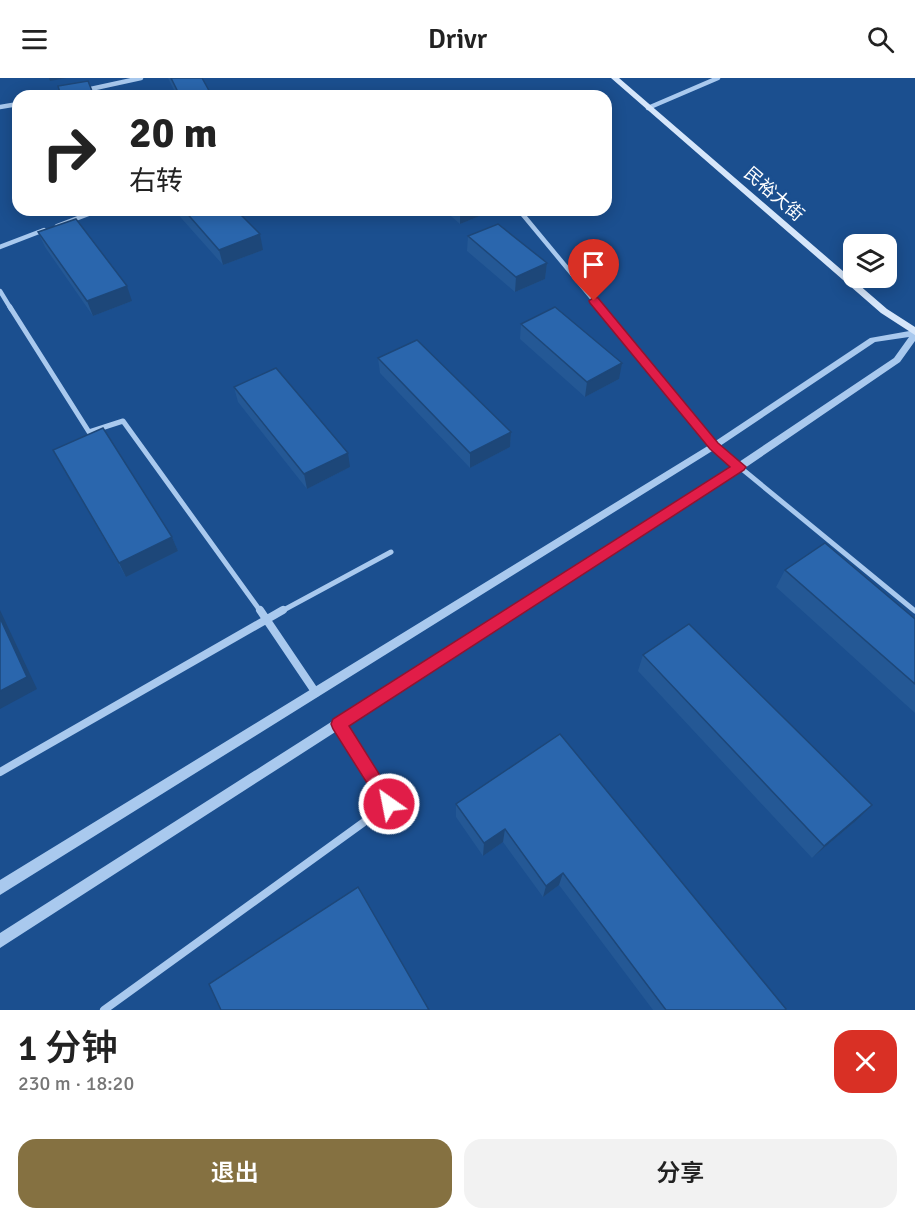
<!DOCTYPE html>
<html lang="zh">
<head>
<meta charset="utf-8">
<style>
  :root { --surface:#fff; --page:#f2f2f2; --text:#222; --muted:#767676; --accent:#857141 }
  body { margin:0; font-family:Signika,"Noto Sans SC",sans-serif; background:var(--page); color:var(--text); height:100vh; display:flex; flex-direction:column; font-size:22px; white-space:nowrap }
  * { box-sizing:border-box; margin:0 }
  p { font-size:20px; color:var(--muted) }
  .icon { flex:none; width:33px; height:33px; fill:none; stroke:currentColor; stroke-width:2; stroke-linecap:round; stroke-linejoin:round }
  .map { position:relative; height:932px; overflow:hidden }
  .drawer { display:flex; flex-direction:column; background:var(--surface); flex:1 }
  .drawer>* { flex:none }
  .top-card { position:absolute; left:12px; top:12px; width:600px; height:126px; border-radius:18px; box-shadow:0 3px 15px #0003; background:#fff; color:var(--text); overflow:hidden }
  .tools { position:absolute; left:843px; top:156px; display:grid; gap:12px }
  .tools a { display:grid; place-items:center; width:54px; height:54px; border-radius:12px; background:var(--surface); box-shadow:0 3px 15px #0003; font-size:30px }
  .pin { position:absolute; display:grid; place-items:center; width:51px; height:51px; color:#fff; margin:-62px -26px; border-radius:50% 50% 50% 0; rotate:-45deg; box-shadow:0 0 6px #0007 }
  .pin .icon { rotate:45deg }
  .me { position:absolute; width:66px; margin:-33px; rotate:327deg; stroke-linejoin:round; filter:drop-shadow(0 0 4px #0008) }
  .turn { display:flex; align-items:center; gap:21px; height:126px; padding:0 18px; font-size:27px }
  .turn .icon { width:78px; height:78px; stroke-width:2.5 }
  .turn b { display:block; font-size:42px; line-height:51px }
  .round { display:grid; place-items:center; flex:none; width:63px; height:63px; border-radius:18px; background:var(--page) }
  .summary { display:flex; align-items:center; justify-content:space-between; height:102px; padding:0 18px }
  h1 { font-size:36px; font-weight:600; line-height:45px }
  .cta { display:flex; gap:12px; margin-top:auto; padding:12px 18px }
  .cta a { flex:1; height:69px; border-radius:18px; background:var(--accent); color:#fff; font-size:24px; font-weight:600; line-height:69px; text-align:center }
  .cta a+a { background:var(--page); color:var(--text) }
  header { display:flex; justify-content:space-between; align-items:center; height:78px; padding:0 18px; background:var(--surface); font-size:27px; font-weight:600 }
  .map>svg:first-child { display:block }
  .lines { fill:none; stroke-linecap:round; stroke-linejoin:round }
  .minor-far2 { stroke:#a9c9ee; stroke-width:4.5 }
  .minor-far1 { stroke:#a9c9ee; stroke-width:5 }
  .minor { stroke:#a9c9ee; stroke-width:8 }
  .tertiary { fill:#a9c9ee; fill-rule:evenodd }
  .secondary { fill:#d6e6fa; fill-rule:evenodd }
  .wall { fill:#245895 }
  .shaded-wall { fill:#1d4779 }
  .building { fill:#2a66ad; stroke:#1d4779; stroke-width:1.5 }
  .route { fill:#e11d48; stroke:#92132f; stroke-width:1.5 }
  .labels { text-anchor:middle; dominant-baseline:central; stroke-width:6; stroke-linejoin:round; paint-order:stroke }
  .far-street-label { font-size:18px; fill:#fff; stroke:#1b4f8f }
</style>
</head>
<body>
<header><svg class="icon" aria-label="menu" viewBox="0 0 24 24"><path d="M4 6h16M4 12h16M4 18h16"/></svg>Drivr<svg class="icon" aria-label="search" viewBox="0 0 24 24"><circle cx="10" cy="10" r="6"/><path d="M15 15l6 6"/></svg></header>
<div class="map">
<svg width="915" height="932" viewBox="0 0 915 932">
  <rect width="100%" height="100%" fill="#1b4f8f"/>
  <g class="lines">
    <path class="minor-far2" d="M86,12L141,0
      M55,18L67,15
      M0,29L18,26
      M648,30L718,0
      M519,132L601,231
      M57,148L99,132
      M0,169L44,152
      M0,213L11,231"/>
    <path class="minor-far1" d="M10,229L89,354L123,343L261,534
      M599,229L714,368L915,533
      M280,534L391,474"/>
    <path class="minor" d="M260,532L316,615
      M0,694L283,532
      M104,932L389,726L338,646"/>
    <path class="tertiary" d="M915,252V263L900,284L742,392L0,870V855L736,386L894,280L909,259L875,264L717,370L0,817V802L711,366L870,260Z"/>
    <path class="secondary" d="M611,0H619L887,231L915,249V257L881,235Z"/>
  </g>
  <path class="wall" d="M168,0H202L212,18H177Z
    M174,132H236L263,172L223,187Z
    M322,132H343L328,138Z
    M444,132H492V133L460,146Z
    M38,154L132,223L93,238L45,169Z
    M468,158L547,185L545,201L515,214L467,173Z
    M521,246L619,301L585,319L520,261Z
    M378,280L511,354L510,369L470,390L380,295Z
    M234,309L350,389L307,411L238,324Z
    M53,372L172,459L178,473L126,499Z
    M785,492L915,541V635L776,509Z
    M643,577L872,727L858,741L812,780L638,593Z
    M560,656L785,932H653L559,807L543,819L503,764L483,778L456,739V726Z"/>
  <path class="shaded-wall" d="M49,0H66L50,3Z
    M327,132H343L328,138Z
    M460,132H492V133L460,146Z
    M260,156L263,172L223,187L219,172Z
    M547,185L545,201L515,214L516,199Z
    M127,208L132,223L93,238L87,223Z
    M622,285L619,301L585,319L587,304Z
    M511,354L510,369L470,390V375Z
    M348,375L350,389L307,411L304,396Z
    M172,459L178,473L126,499L119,485Z
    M0,532L37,611L0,631Z
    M872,727L858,741L812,780L824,768Z
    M505,751L503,764L483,778L484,765Z
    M563,795L559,807L543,819L546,808Z"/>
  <path class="building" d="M171,0H202L212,18H180Z
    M88,3L94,18H61L58,8Z
    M384,14L390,18H371Z
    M184,132H236L260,156L219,172Z
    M76,141L127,208L87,223L38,154Z
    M498,146L547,185L516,199L468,158Z
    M555,229L622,285L587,304L521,246Z
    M417,262L511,354L470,375L378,280Z
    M276,290L348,375L304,396L234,309Z
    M103,350L172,459L119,485L53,372Z
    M825,465L915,541V606L785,492Z
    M0,540L27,599L0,613Z
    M689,546L872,727L824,768L643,577Z
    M560,656L786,931L785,932H666L563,795L546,808L505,751L484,765L456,726Z
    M358,809L429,932H221L209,906Z"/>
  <path class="route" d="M594,219L598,220L718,365L746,389L744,392L349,648L398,726L395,732L389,734L384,732L333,651L331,646L333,641L730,389L710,371L590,225L589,223Z"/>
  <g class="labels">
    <g class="far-street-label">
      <text transform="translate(774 116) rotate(41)">民裕大街</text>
    </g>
  </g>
</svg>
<div class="tools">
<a><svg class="icon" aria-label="layers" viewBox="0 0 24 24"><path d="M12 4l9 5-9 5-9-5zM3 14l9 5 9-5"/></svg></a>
</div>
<div class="pin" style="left:594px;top:223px;background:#d93025"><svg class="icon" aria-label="arrive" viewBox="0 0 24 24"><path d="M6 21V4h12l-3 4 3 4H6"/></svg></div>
<svg class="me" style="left:389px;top:726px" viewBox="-20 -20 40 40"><circle r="17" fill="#e11d48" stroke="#fff" stroke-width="3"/><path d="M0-11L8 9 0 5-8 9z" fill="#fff"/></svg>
<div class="top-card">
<div class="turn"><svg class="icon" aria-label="right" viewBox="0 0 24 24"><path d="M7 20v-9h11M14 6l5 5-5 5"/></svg><div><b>20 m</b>右转</div></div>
</div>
</div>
<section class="drawer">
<div class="summary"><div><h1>1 分钟</h1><p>230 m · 18:20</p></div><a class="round" style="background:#d93025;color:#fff"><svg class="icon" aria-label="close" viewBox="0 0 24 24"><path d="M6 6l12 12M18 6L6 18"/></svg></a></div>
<div class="cta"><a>退出</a><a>分享</a></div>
</section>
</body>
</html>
